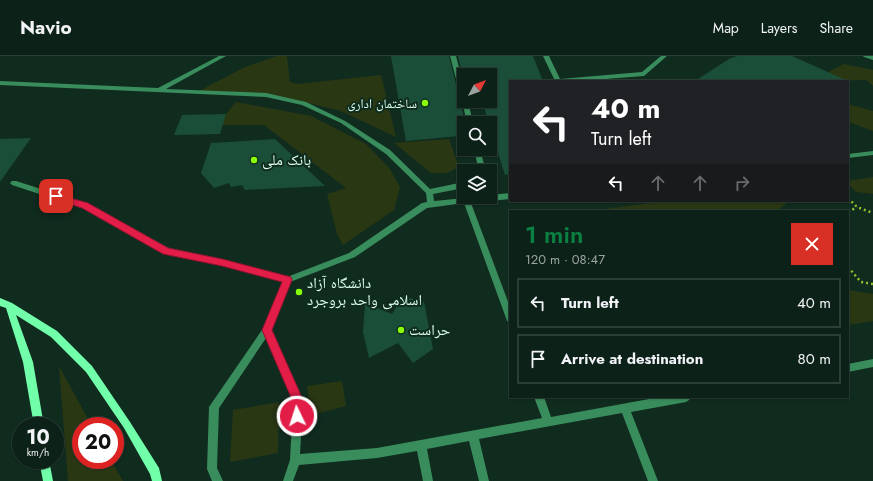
<!DOCTYPE html>
<html lang="en">
<head>
<meta charset="utf-8">
<style>
  :root { --surface:#0c2117; --page:#1a2e24; --text:#f1f3f6; --muted:#9aa3a1; --line:#2c3e36; --accent:#0b8043 }
  body { margin:0; font-family:Jost,"Noto Naskh Arabic",sans-serif; background:var(--page); color:var(--text); height:100vh; display:flex; flex-direction:column; font-size:15px; white-space:nowrap }
  * { box-sizing:border-box; margin:0 }
  p { font-size:13px; color:var(--muted) }
  .icon { flex:none; width:22px; height:22px; fill:none; stroke:currentColor; stroke-width:2; stroke-linecap:round; stroke-linejoin:round }
  .map { position:relative; flex:1; overflow:hidden }
  .drawer { position:absolute; left:509px; top:154px; width:340px; height:188px; display:flex; flex-direction:column; background:var(--surface); border-radius:0px; box-shadow:0 1px 3px #0004,0 0 0 1px var(--line) }
  .drawer>* { flex:none }
  .guide { position:absolute; left:509px; top:24px; width:340px; height:122px; border-radius:0px; box-shadow:0 1px 3px #0004,0 0 0 1px var(--line); background:#202124; color:#fff; overflow:hidden }
  .needle { width:26px; rotate:49deg }
  .tools { position:absolute; left:457px; top:12px; display:grid; gap:8px }
  .tools a { display:grid; place-items:center; width:40px; height:40px; border-radius:0px; background:var(--surface); box-shadow:0 1px 3px #0004,0 0 0 1px var(--line); font-size:20px }
  .speed { position:absolute; left:12px; top:361px; display:flex; gap:8px; font-size:20px; font-weight:700; text-align:center }
  .speed>* { display:grid; place-content:center; width:52px; height:52px; border-radius:50%; background:var(--surface); box-shadow:0 1px 3px #0004,0 0 0 1px var(--line); line-height:1 }
  .speed small { font-size:10px; font-weight:400 }
  .speed .limit { border:6px solid #d22; background:#fff; color:#111 }
  .pin { position:absolute; display:grid; place-items:center; width:34px; height:34px; color:#fff; margin:-17px; border-radius:8px; box-shadow:0 2px 6px #0006 }
  .me { position:absolute; width:44px; margin:-22px; rotate:356deg; stroke-linejoin:round; filter:drop-shadow(0 0 3px #0008) }
  .turn { display:flex; align-items:center; gap:14px; height:84px; padding:0 16px; font-size:18px }
  .turn .icon { width:52px; height:52px; stroke-width:2.5 }
  .turn b { display:block; font-size:28px; line-height:34px }
  .lanes { display:flex; align-items:center; height:38px; padding:0 16px; background:#0003; justify-content:center; gap:20px; direction:ltr }
  .lanes .off { opacity:.35 }
  .round { display:grid; place-items:center; flex:none; width:42px; height:42px; border-radius:0px; background:var(--page) }
  .head { display:flex; align-items:center; justify-content:space-between; height:68px; padding:0 16px }
  h1 { font-size:24px; font-weight:600; line-height:30px; color:var(--accent) }
  ul { padding:0; list-style:none }
  li { display:flex; align-items:center; gap:12px; height:50px; margin:0 8px 6px; padding:0 8px; border:2px solid var(--line); border-radius:0px }
  li div { flex:1 }
  li b { display:block; font-size:15px }
  li em { font-style:normal }
  header { display:flex; align-items:center; gap:24px; box-sizing:border-box; height:56px; padding:0 20px; background:var(--surface); border-bottom:1px solid var(--line) }
  header strong { font-size:19px }
  nav { display:flex; gap:22px; margin-inline-start:auto; font-size:14px }
  .map>svg:first-child { display:block }
  .green { fill:#2a3713 }
  .building { fill:#1b4e39 }
  .lines { fill:none; stroke-linecap:round; stroke-linejoin:round }
  .path { stroke:#93c32b; stroke-width:2.5; stroke-dasharray:2 3; stroke-linecap:butt }
  .lane { fill:#398d5c; fill-rule:evenodd }
  .secondary { fill:#72ffaa; fill-rule:evenodd }
  .route { fill:#e11d48; stroke:#92132f }
  .poi-dot { fill:#89ff07; stroke:#102c1f; stroke-width:1.5 }
  .labels { text-anchor:middle; dominant-baseline:central; stroke-width:4; stroke-linejoin:round; paint-order:stroke }
  .far-poi-label { font-size:13px; fill:#dbffed; stroke:#102c1f; text-anchor:end }
  .poi-label { font-size:15px; fill:#dbffed; stroke:#102c1f; text-anchor:start }
</style>
</head>
<body>
<header>
<strong>Navio</strong>
<nav><a>Map</a><a>Layers</a><a>Share</a></nav>
</header>
<div class="map">
<svg width="873" height="425" viewBox="0 0 873 425">
  <rect width="100%" height="100%" fill="#102c1f"/>
  <path class="green" d="M277,0H287L290,26L297,28L381,19L396,81L341,55L287,42L199,35L245,11Z
    M844,8L873,14V30L866,24L831,25L828,16Z
    M236,46L311,60L366,88L390,113L400,131L394,154L343,189L337,178L327,138L346,132L264,69H217Z
    M848,48L873,55V75L849,66Z
    M449,83L459,111L447,117H431L394,87Z
    M873,121V138L856,136L848,127V125Z
    M665,145H789L777,155H591Z
    M848,234L873,238V265L848,269Z
    M59,310L92,370H81V404H111L123,425H68Z
    M342,325L346,350L311,359L307,330Z
    M279,346L278,397L230,406L233,354Z"/>
  <path class="building" d="M391,0H449L463,57L459,80L406,85Z
    M458,0H533L543,25H510V118L505,119L482,45H490V19H474L472,14L471,19H464V25Z
    M737,0H792L848,25H695L729,3Z
    M226,58L220,78L174,79L182,59Z
    M31,82L0,126V83Z
    M275,83L325,130L245,134L242,129L231,131L229,127L214,132L201,117L211,87Z
    M403,240L424,246L433,293L413,307L398,287L369,302L363,276L365,247L392,258Z"/>
  <g class="lines">
    <path class="path" d="M848,142L857,151L873,157
      M848,156L857,151
      M848,211L861,226L873,228"/>
    <path class="lane" d="M219,0H226L166,33L266,37L306,46L345,65L390,94L430,133L464,126V132L433,138L434,145L476,141H490V139L510,137V143L471,147L510,251V266L507,265L506,262L464,147L427,152L355,201L290,226L271,273L303,346L300,398L377,392L542,362L534,341H544L551,361L660,341H691L689,344L686,346L631,356L658,425H648L622,357L479,383L489,425H479L469,385L427,393L433,425H423L417,395L377,402L299,409L293,425H283L290,404L293,346L266,282L219,352L217,412L223,425H212L207,413L209,351L264,271L282,226L222,209L164,197L82,152L12,129L10,127L12,125H16L88,148L169,192L222,203L287,221L349,197L422,147L427,146L426,137L386,98L341,67L302,49L266,41L0,29V25L158,32Z
      M450,0H456L464,31V45H468L473,67H467L462,45L463,44L461,42Z
      M543,0H549L560,23L642,16L661,0H667L644,20L579,25H555Z
      M863,0H873V4L864,1Z
      M474,93H480L485,112L483,115H476L478,111Z
      M873,95V99L848,102V98Z
      M873,303V311L848,316V308Z"/>
    <path class="secondary" d="M0,242L12,247L57,275L92,310L130,366L159,412L162,425H152L150,418L124,372L86,316L51,281L16,259L33,306L44,370H34L23,306L6,252L0,250Z
      M39,404H49L53,425H43Z"/>
  </g>
  <path class="route" d="M54,138H56L88,147L168,192L222,203L291,221L292,224L272,274L304,346L301,364L297,366L293,364L292,360L293,346L262,274L282,226L222,210L163,198L82,152L54,143Z"/>
  <g class="poi-dot">
    <circle cx="425" cy="47" r="4"/>
    <circle cx="254" cy="104" r="4"/>
    <circle cx="299" cy="236" r="4"/>
    <circle cx="401" cy="274" r="4"/>
  </g>
  <g class="labels">
    <g class="far-poi-label">
      <text x="417" y="47">ساختمان اداری</text>
    </g>
    <g class="poi-label">
      <text x="262" y="104">بانک ملی</text>
      <text x="307" y="227">دانشگاه آزاد<tspan x="307" dy="17">اسلامی واحد بروجرد</tspan></text>
      <text x="409" y="274">حراست</text>
    </g>
  </g>
</svg>
<div class="tools">
<a><svg class="needle" viewBox="-14 -14 28 28"><path d="M0-13l5 13h-10z" fill="#e53935"/><path d="M0 13l5-13h-10z" fill="#9aa3a1"/></svg></a>
<a><svg class="icon" aria-label="search" viewBox="0 0 24 24"><circle cx="10" cy="10" r="6"/><path d="M15 15l6 6"/></svg></a>
<a><svg class="icon" aria-label="layers" viewBox="0 0 24 24"><path d="M12 4l9 5-9 5-9-5zM3 14l9 5 9-5"/></svg></a>
</div>
<div class="speed"><div>10<small>km/h</small></div><div class="limit">20</div></div>
<div class="pin" style="left:56px;top:140px;background:#d93025"><svg class="icon" aria-label="arrive" viewBox="0 0 24 24"><path d="M6 21V4h12l-3 4 3 4H6"/></svg></div>
<svg class="me" style="left:297px;top:360px" viewBox="-20 -20 40 40"><circle r="17" fill="#e11d48" stroke="#fff" stroke-width="3"/><path d="M0-11L8 9 0 5-8 9z" fill="#fff"/></svg>
<div class="guide">
<div class="turn"><svg class="icon" aria-label="left" viewBox="0 0 24 24"><path d="M17 20v-9H6M10 6l-5 5 5 5"/></svg><div><b>40 m</b>Turn left</div></div>
<div class="lanes"><svg class="icon" aria-label="left" viewBox="0 0 24 24"><path d="M17 20v-9H6M10 6l-5 5 5 5"/></svg><svg class="icon off" aria-label="ahead" viewBox="0 0 24 24"><path d="M12 20V5M6 11l6-6 6 6"/></svg><svg class="icon off" aria-label="ahead" viewBox="0 0 24 24"><path d="M12 20V5M6 11l6-6 6 6"/></svg><svg class="icon off" aria-label="right" viewBox="0 0 24 24"><path d="M7 20v-9h11M14 6l5 5-5 5"/></svg></div>
</div>
<section class="drawer">
<div class="head"><div><h1>1 min</h1><p>120 m · 08:47</p></div><a class="round" style="background:#d93025;color:#fff"><svg class="icon" aria-label="close" viewBox="0 0 24 24"><path d="M6 6l12 12M18 6L6 18"/></svg></a></div>
<ul>
<li><svg class="icon" aria-label="left" viewBox="0 0 24 24"><path d="M17 20v-9H6M10 6l-5 5 5 5"/></svg><div><b>Turn left</b></div><em>40 m</em></li>
<li><svg class="icon" aria-label="arrive" viewBox="0 0 24 24"><path d="M6 21V4h12l-3 4 3 4H6"/></svg><div><b>Arrive at destination</b></div><em>80 m</em></li>
</ul>
</section>
</div>
</body>
</html>
